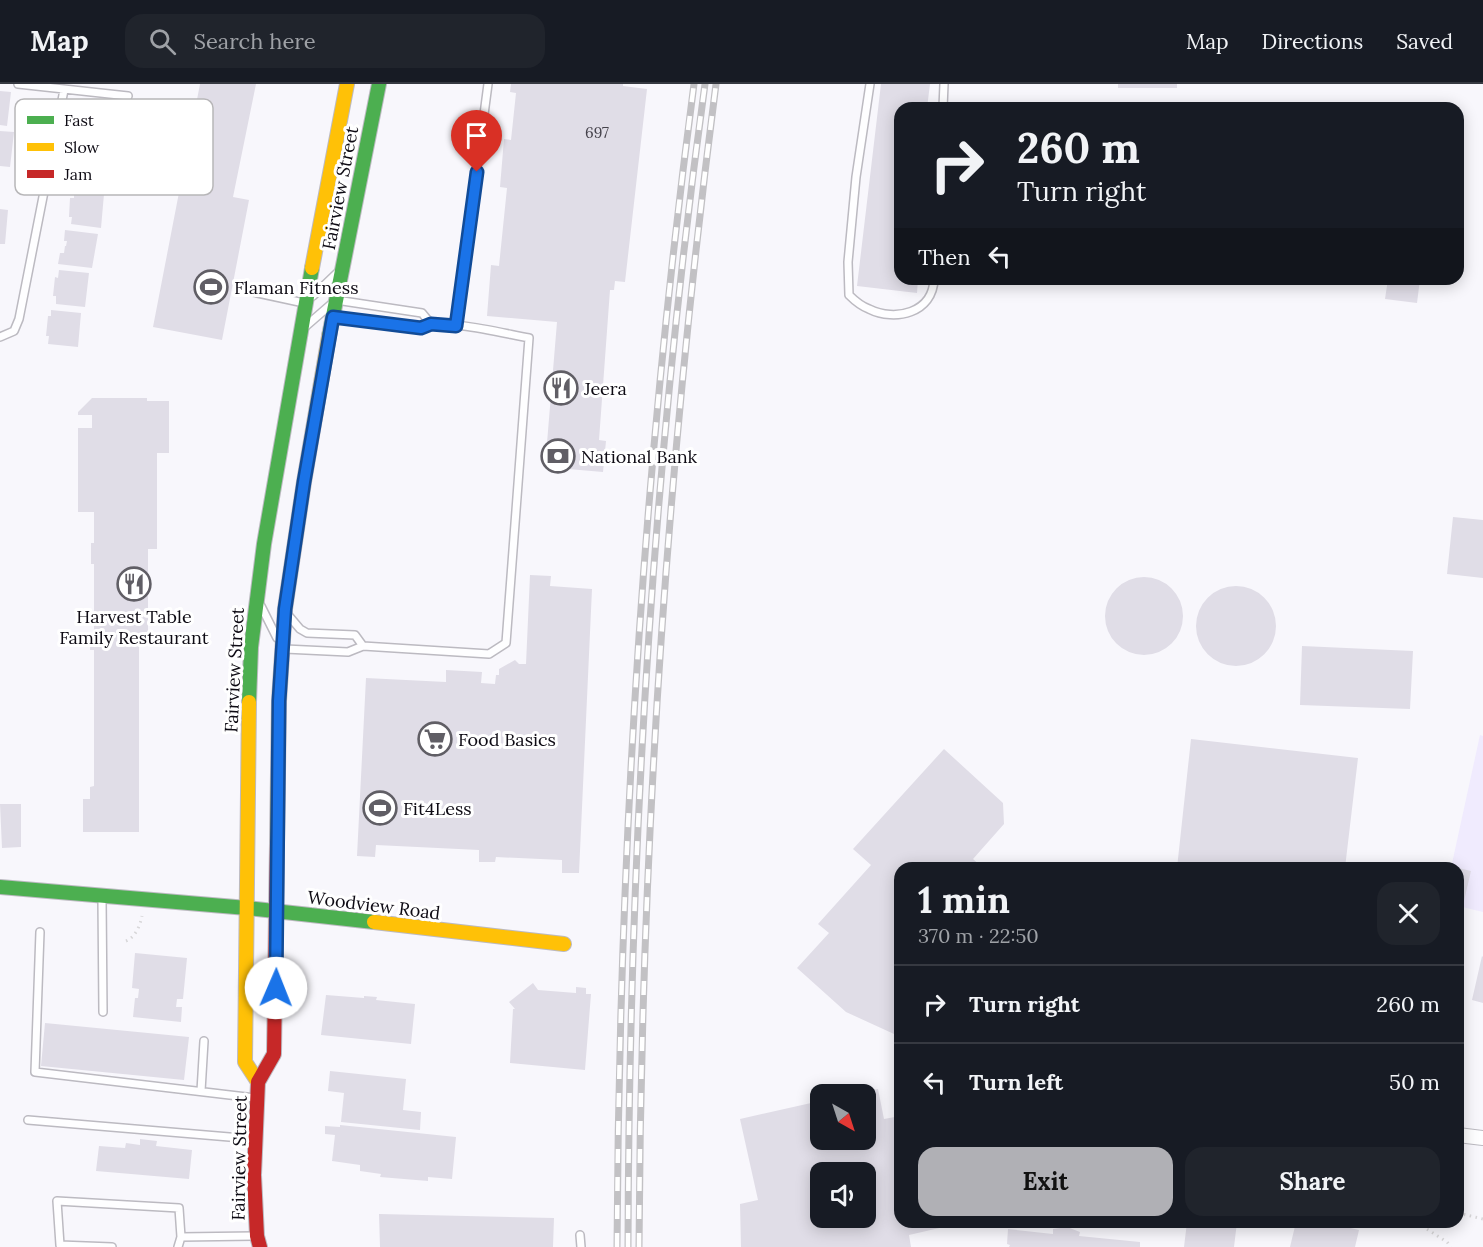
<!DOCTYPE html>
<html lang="en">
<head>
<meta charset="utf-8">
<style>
  :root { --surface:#171b24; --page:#20242c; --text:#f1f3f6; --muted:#9ea1a6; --line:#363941; --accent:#b0b0b5 }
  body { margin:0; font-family:Lora,serif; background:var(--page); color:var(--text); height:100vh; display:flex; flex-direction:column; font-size:22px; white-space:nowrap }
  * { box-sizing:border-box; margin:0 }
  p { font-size:20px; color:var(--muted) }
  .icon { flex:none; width:33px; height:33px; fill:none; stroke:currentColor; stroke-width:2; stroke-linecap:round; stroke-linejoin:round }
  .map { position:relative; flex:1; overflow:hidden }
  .sheet { position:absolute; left:894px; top:778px; width:570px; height:366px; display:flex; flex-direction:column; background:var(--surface); border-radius:18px; box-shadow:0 3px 15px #0003 }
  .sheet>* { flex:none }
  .banner { position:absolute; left:894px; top:18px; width:570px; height:183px; border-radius:18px; box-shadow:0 3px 15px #0003; background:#171b24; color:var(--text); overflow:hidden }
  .needle { width:39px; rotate:141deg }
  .buttons { position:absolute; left:810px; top:1000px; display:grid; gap:12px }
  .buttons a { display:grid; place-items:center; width:66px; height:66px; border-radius:12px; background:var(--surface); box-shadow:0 3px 15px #0003; font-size:30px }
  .pin { position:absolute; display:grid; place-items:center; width:51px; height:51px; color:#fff; margin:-62px -26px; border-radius:50% 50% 50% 0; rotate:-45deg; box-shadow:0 0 6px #0007 }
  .pin .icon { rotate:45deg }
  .me { position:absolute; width:66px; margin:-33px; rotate:1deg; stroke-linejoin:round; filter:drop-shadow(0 0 4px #0008) }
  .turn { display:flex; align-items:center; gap:21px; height:126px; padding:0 24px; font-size:27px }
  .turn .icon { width:78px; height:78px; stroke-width:2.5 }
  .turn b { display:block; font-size:42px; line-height:51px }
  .then { display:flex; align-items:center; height:57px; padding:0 24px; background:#0003; gap:12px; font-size:22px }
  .round { display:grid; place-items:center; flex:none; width:63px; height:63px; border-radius:18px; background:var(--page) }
  .headline { display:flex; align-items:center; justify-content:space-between; height:102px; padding:0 24px }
  h1 { font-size:36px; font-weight:700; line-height:45px }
  .button { display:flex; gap:12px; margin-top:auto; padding:12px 24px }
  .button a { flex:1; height:69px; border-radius:18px; background:var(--accent); color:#111; font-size:24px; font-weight:700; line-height:69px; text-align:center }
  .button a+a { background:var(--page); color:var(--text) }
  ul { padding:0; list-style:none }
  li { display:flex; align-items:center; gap:18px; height:78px; padding:0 24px; border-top:2px solid var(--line) }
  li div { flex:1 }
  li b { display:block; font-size:22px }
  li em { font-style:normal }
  header { display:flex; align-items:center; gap:36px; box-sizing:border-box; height:84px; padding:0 30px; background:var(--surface); border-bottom:2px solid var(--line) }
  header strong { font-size:28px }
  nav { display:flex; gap:33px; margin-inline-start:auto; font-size:21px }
  .search { width:420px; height:54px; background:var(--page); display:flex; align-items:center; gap:15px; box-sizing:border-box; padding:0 21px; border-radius:18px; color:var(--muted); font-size:22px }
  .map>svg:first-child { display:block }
  .green { fill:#f0ebfe }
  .building { fill:#e0dde7; fill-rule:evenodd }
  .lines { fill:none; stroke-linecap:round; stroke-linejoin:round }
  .lane-casing { stroke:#bcbac1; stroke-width:10 }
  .street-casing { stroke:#bcbac1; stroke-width:16 }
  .fast-casing { stroke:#bcbac1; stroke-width:16 }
  .slow-casing { stroke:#bcbac1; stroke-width:16 }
  .jam-casing { stroke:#bcbac1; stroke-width:16 }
  .path { stroke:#d7d6d8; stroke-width:3; stroke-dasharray:1.5 4.5; stroke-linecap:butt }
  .lane { stroke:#fefeff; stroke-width:7 }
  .street { stroke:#fefeff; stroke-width:14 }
  .fast { stroke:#4caf50; stroke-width:14 }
  .slow { stroke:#ffc107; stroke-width:14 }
  .jam { stroke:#c62828; stroke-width:14 }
  .rail-casing { stroke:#c2c1c4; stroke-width:7 }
  .rail { stroke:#fff; stroke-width:4.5; stroke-dasharray:14; stroke-linecap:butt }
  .route-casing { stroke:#114b97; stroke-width:15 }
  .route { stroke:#1a73e8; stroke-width:10 }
  .labels { text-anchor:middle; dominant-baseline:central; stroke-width:6; stroke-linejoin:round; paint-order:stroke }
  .number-label { font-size:15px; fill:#45424b }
  .street-label { font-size:18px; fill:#0e0b14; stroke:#fff }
  .poi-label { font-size:18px; fill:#0e0b14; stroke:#fff; text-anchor:start }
  .key { fill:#fff; stroke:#b7b6b8; stroke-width:1.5 }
  .key-label { font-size:16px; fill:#0e0b14 }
</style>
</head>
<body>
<header>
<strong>Map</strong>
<div class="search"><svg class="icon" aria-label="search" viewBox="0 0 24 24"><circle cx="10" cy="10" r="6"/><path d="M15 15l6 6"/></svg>Search here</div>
<nav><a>Map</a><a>Directions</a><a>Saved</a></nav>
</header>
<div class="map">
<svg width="1483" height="1163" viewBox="0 0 1483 1163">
  <rect width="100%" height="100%" fill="#f8f7fc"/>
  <path class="green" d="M1480,651L1483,652V828L1458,822V784H1451Z"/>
  <path class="building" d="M200,0H256L233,113L249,116L222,256L153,243Z
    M511,0H623V2L647,5L625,198L615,197L614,206H610L599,356L606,357L603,388L545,383L557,238L487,232L491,181L499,182L507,104L500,103L504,55L511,56L516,9L510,8Z
    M881,0H930L927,24H900V195H918L917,209L857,202Z
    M1118,0H1177V4H1118Z
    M0,7L11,8L7,42L0,41Z
    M0,47L14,48L10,83L0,82Z
    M74,107L104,110L101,144L71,140L72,133H69L70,114H74Z
    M0,125L8,126L5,160H0Z
    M65,146L98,150L92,184L58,180L60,169H64L65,162H66L67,157H64Z
    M59,186L89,189L85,223L56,220V212H53L55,193L58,194Z
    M1388,195H1420L1417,219L1385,215Z
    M51,226L81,229L78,263L48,260L49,252H46L48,232H51Z
    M92,314H147V317H169V369H157V465H148V561H139V748H83V715H90V703L94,702V566H90V553H94V480H91V459H94V428H78V344H92V331H78V328Z
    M1453,433L1483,436V494L1447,490Z
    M530,491L551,492L550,502L592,505L579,789H562V776L496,773L495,778H479V766L376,761L375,773L357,772L366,594L446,598V586L482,588L481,599L495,600L496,591H499V585L515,576L519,580H526Z
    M1105 532a39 39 0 1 1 78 0a39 39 0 1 1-78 0Z
    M1196 542a40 40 0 1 1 80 0a40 40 0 1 1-80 0Z
    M1302,562L1413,567L1410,625L1300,621Z
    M1191,655L1358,674L1345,784H1177Z
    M944,665L1003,719L1004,740L973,775L983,784H900V943L894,950L846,928L797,884L829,849L818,840L871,781L853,765Z
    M0,720H21V763L2,764Z
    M1459,784L1471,787L1464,817L1458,816Z
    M135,869L187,874L183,915H177L176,923H182L181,938L133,933L135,914H138L139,905L132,904Z
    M1482,872L1483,873V919L1472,916Z
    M533,899L538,906L576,909V903L586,904V910H591L585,986L510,979L513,925H515L509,918Z
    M326,911L364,914V912L377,913L376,916L415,920L411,960L321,951Z
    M45,939L189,953L184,996L41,982Z
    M330,987L406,995L403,1026L421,1028L420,1046L341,1038L344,1009L328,1007Z
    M878,1005L884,1035L900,1032V1138H947L948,1142L909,1151L911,1163H741L740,1120L758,1116L740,1035L820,1017V1056H866V1011L855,1010ZM820,1089H866V1134H820Z
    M340,1041L456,1053L452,1095L428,1093V1097L380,1093L381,1090L360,1087V1081L332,1077L335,1051L325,1050V1042L340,1043Z
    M140,1055L157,1057L156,1062L192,1066L189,1095L96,1087L99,1062L125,1064L126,1059L140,1061Z
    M379,1130L554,1134L553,1163H380Z
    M1187,1138H1237L1234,1163H1184Z
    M1296,1138H1339L1338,1141L1359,1146L1355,1163H1290Z
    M1067,1143L1080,1148L1079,1152L1140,1158V1163H1009L1010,1161L1007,1160L1008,1145L1053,1150V1145Z"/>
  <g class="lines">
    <defs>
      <path id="lane" d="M18,0L128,12
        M870,0L856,93L848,178L849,211C855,217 861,222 869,225C895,238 933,229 934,195
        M943,24L944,0
        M248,207L304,219
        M313,212L337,189
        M306,242L336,216L422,229L431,240
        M456,242L488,0
        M0,253L14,247L19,235L64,6
        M261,522L277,554
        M289,532L300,545L307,549L355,551L363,562
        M285,565L348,568L363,562L489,570L506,559L529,254C501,249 445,234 421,244L336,233
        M102,815L103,928
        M40,848L35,988L255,1014
        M201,1007L204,957
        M28,1036L253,1055
        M580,1151L581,1163
        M181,1153L254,1152
        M112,1163L60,1161L57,1117L179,1124L181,1153L178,1163"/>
      <path id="street" d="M1458,1051L1483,1054"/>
      <path id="fast" d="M329,252L379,0
        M249,618L251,563L264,460L312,184
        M0,803L247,824L374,838"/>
      <path id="slow" d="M312,184L347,0
        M249,618L245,978L258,998
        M277,759L279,617L285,525L304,398L329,252
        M374,838L564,860"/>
      <path id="jam" d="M260,1163L257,1152L254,1091L258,998L274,970L277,759"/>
    </defs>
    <use href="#lane" class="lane-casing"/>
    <use href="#street" class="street-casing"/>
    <use href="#fast" class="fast-casing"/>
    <use href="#slow" class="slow-casing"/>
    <use href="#jam" class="jam-casing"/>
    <path class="path" d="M126,857C136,853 140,841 142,832
      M1458,1129L1483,1135
      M1417,1138L1422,1142L1429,1138
      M1422,1142L1447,1158L1451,1163"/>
    <use href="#lane" class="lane"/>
    <use href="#street" class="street"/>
    <use href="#fast" class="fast"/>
    <use href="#slow" class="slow"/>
    <use href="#jam" class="jam"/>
    <defs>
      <path id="rail" d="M617,1163C619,774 643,386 694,0
        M628,1163C629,774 652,385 705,0
        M639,1163C641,774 666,386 716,0"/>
    </defs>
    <use href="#rail" class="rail-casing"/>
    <use href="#rail" class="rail"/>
  </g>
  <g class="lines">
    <defs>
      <path id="route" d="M276,904L279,617L285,525L304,398L333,233L421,244L431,240L456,242L477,88"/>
    </defs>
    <use href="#route" class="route-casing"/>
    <use href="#route" class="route"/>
  </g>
  <defs>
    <symbol id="stadium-ring" viewBox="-11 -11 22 22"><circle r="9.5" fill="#fff" stroke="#605e65" stroke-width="1.5"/><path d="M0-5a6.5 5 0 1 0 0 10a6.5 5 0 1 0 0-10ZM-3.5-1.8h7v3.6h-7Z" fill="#605e65"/></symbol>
    <symbol id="restaurant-ring" viewBox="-11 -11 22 22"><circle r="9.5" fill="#fff" stroke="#605e65" stroke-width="1.5"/><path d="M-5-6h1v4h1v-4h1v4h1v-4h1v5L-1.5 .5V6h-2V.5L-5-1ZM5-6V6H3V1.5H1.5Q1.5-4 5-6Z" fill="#605e65"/></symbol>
    <symbol id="bank-ring" viewBox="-11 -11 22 22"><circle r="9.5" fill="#fff" stroke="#605e65" stroke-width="1.5"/><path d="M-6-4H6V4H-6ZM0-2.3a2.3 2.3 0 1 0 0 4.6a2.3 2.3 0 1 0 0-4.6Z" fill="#605e65"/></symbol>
    <symbol id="supermarket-ring" viewBox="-11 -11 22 22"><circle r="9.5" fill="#fff" stroke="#605e65" stroke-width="1.5"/><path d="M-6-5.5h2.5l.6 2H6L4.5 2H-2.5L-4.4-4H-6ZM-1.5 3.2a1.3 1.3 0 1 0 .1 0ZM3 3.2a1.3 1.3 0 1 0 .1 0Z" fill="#605e65"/></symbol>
  </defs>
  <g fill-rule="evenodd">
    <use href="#stadium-ring" x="192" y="184" width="38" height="38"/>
    <use href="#restaurant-ring" x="542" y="285" width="38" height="38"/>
    <use href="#bank-ring" x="539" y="353" width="38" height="38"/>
    <use href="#restaurant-ring" x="115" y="481" width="38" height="38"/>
    <use href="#supermarket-ring" x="416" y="636" width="38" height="38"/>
    <use href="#stadium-ring" x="361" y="705" width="38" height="38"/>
  </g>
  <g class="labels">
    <g class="number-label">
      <text x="597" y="48">697</text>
    </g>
    <g class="street-label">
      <text transform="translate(340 104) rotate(-79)">Fairview Street</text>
      <text transform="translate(234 586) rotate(-87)">Fairview Street</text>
      <text transform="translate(374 821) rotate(7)">Woodview Road</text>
      <text transform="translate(239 1074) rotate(-89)">Fairview Street</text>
    </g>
    <g class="poi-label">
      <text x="234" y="203">Flaman Fitness</text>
      <text x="584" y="304">Jeera</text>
      <text x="581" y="372">National Bank</text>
      <text x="134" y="532" text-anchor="middle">Harvest Table<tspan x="134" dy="21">Family Restaurant</tspan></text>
      <text x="458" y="655">Food Basics</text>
      <text x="403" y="724">Fit4Less</text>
    </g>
  </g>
  <rect x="15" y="15" width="198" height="96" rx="9" class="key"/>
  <rect x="27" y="32" width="27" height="8" fill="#4caf50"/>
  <rect x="27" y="59" width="27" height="8" fill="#ffc107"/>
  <rect x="27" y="86" width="27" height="8" fill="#c62828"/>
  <g class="key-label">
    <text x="64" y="42">Fast</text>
    <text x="64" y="69">Slow</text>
    <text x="64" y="96">Jam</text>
  </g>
</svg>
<div class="buttons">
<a><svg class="needle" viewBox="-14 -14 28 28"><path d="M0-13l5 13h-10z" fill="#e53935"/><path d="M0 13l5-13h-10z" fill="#9ea1a6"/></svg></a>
<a><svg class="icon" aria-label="sound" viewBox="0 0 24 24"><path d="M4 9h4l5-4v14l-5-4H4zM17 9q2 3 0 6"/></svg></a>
</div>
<div class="pin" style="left:477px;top:88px;background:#d93025"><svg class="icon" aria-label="arrive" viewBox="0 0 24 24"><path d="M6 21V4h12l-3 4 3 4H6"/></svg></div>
<svg class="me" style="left:276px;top:904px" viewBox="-20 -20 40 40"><circle r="19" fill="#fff"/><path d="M0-13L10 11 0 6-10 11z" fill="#1a73e8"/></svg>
<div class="banner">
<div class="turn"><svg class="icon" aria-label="right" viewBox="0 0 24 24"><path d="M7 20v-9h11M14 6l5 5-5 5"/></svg><div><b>260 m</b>Turn right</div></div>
<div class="then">Then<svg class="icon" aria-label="left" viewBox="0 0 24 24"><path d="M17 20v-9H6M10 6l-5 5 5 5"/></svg></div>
</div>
<section class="sheet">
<div class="headline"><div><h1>1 min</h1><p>370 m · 22:50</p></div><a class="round"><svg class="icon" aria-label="close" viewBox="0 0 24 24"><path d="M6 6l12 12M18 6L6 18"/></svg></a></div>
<ul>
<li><svg class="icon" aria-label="right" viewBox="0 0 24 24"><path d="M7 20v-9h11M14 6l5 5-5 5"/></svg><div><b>Turn right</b></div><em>260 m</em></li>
<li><svg class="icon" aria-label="left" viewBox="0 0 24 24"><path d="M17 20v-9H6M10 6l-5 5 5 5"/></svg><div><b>Turn left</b></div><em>50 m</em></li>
</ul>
<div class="button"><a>Exit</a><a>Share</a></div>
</section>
</div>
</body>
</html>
